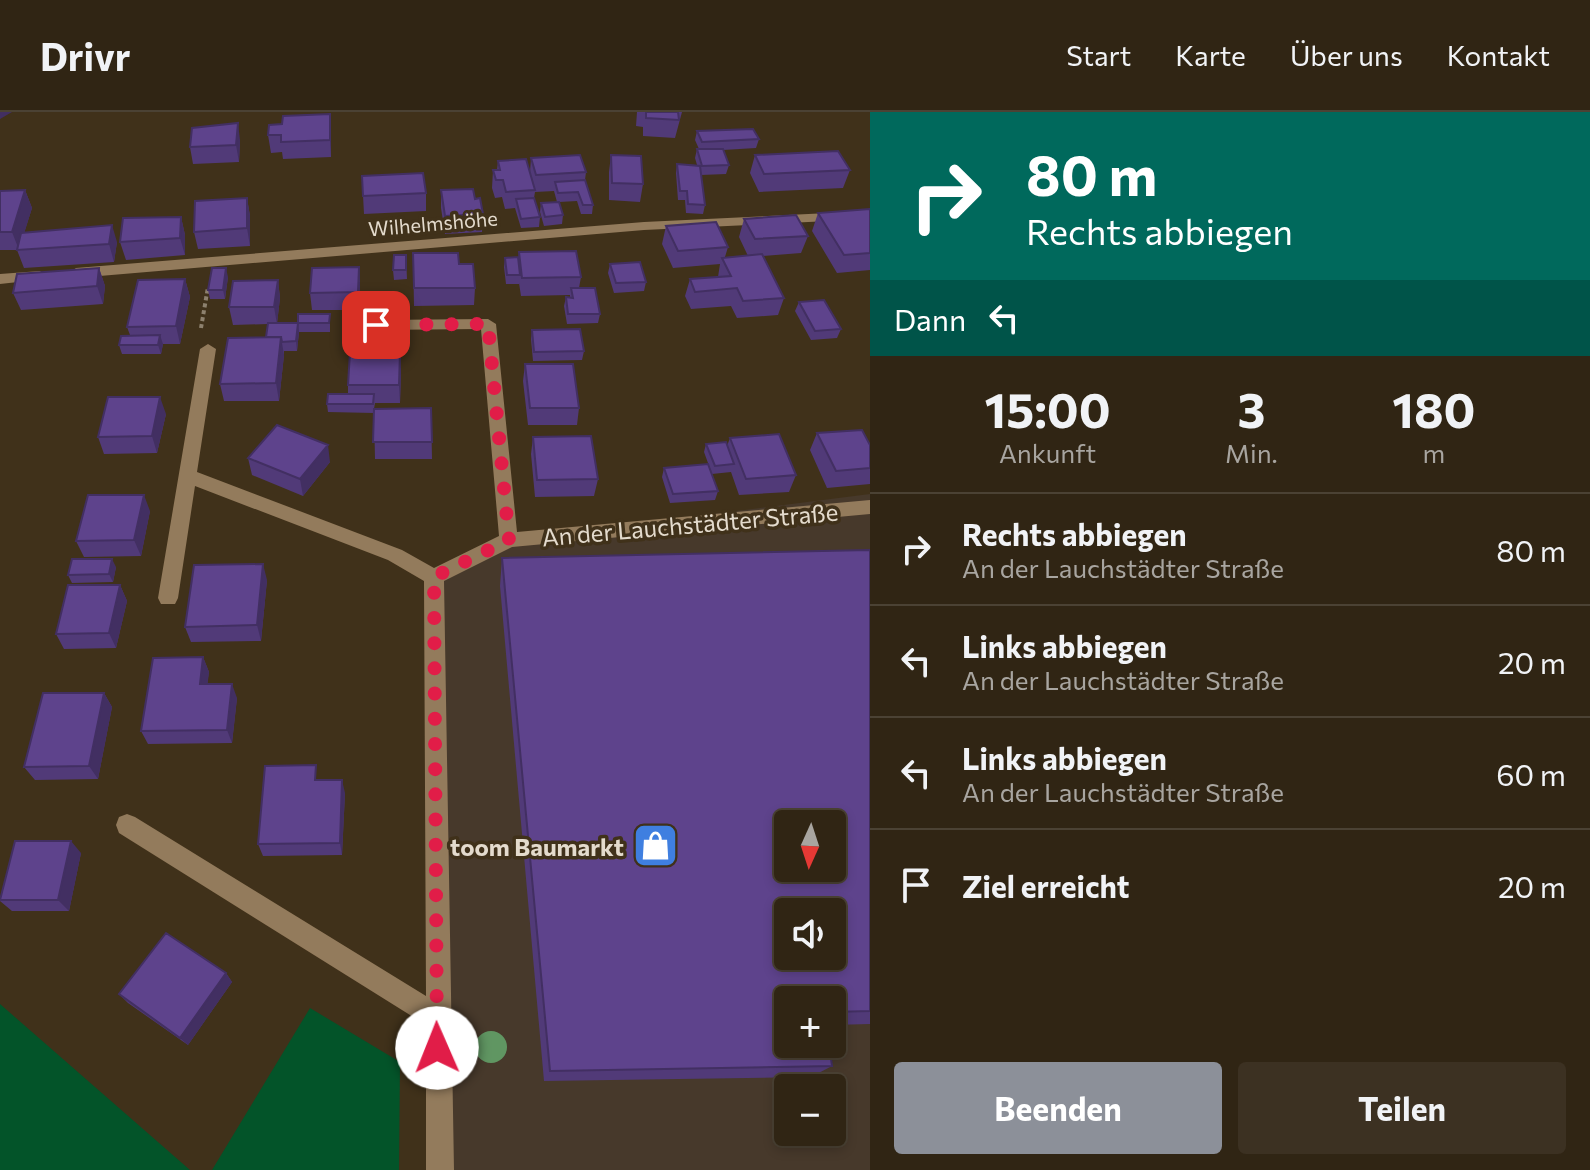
<!DOCTYPE html>
<html lang="de">
<head>
<meta charset="utf-8">
<style>
  :root { --surface:#302514; --page:#3c3122; --text:#f1f3f6; --muted:#a8a5a0; --line:#4b4234; --accent:#8c9099 }
  body { margin:0; font-family:Commissioner,sans-serif; background:var(--page); color:var(--text); height:100vh; display:flex; flex-direction:column; font-size:30px; white-space:nowrap }
  * { box-sizing:border-box; margin:0 }
  p { font-size:26px; color:var(--muted) }
  .icon { flex:none; width:44px; height:44px; fill:none; stroke:currentColor; stroke-width:2; stroke-linecap:round; stroke-linejoin:round }
  .map { position:relative; flex:1; overflow:hidden }
  .drawer { display:flex; flex-direction:column; background:var(--surface); width:720px }
  .drawer>* { flex:none }
  .top-card { background:#00695c; color:#fff; overflow:hidden }
  .needle { width:52px; rotate:183deg }
  .tools { position:absolute; left:774px; top:698px; display:grid; gap:16px }
  .tools a { display:grid; place-items:center; width:72px; height:72px; border-radius:8px; background:var(--surface); box-shadow:0 4px 12px #0003,0 0 0 2px var(--line); font-size:40px }
  .pin { position:absolute; display:grid; place-items:center; width:68px; height:68px; color:#fff; margin:-34px; border-radius:16px; box-shadow:0 4px 12px #0006 }
  .me { position:absolute; width:88px; margin:-44px; rotate:359deg; stroke-linejoin:round; filter:drop-shadow(0 0 6px #0008) }
  .turn { display:flex; align-items:center; gap:28px; height:168px; padding:0 24px; font-size:36px }
  .turn .icon { width:104px; height:104px; stroke-width:2.5 }
  .turn b { display:block; font-size:56px; line-height:68px }
  .then { display:flex; align-items:center; height:76px; padding:0 24px; background:#0003; gap:16px; font-size:30px }
  .eta { display:flex; justify-content:space-evenly; align-items:center; height:136px; text-align:center }
  .eta b { font-size:48px; font-weight:700; line-height:56px }
  .primary-button { display:flex; gap:16px; margin-top:auto; padding:16px 24px }
  .primary-button a { flex:1; height:92px; border-radius:8px; background:var(--accent); color:#fff; font-size:32px; font-weight:700; line-height:92px; text-align:center }
  .primary-button a+a { background:var(--page); color:var(--text) }
  ul { padding:0; list-style:none }
  li { display:flex; align-items:center; gap:24px; height:112px; padding:0 24px; border-top:2px solid var(--line) }
  li div { flex:1 }
  li b { display:block; font-size:30px }
  li em { font-style:normal }
  header { display:flex; align-items:center; gap:48px; box-sizing:border-box; height:112px; padding:0 40px; background:var(--surface); border-bottom:2px solid var(--line) }
  header strong { font-size:38px }
  nav { display:flex; gap:44px; margin-inline-start:auto; font-size:28px }
  main { display:flex; flex:1; min-height:0 }
  .map>svg:first-child { display:block }
  .commercial { fill:#47392b; fill-rule:evenodd }
  .green { fill:#035429 }
  .lines { fill:none; stroke-linecap:round; stroke-linejoin:round }
  .path { stroke:#8d816e; stroke-width:4; stroke-dasharray:4 3; stroke-linecap:butt }
  .minor { fill:#937b5c; fill-rule:evenodd }
  .tree { fill:#609662 }
  .wall { fill:#513a78 }
  .shaded-wall { fill:#422f62 }
  .building { fill:#5e438c; stroke:#422f62; stroke-width:2; fill-rule:evenodd }
  .route { stroke:#e11d48; stroke-width:14; stroke-dasharray:0 25.2 }
  .labels { text-anchor:middle; dominant-baseline:central; stroke-width:7; stroke-linejoin:round; paint-order:stroke }
  .far-street-label { font-size:20px; fill:#e4dbcd; stroke:#40311a }
  .street-label { font-size:24px; fill:#e4dbcd; stroke:#40311a }
  .poi-label { font-size:24px; font-weight:bold; fill:#e4dbcd; stroke:#40311a; text-anchor:end }
</style>
</head>
<body>
<header>
<strong>Drivr</strong>
<nav><a>Start</a><a>Karte</a><a>Über uns</a><a>Kontakt</a></nav>
</header>
<main>
<div class="map">
<svg width="870" height="1058" viewBox="0 0 870 1058">
  <rect width="100%" height="100%" fill="#40311a"/>
  <path class="commercial" d="M870,382V1058H445L434,465L509,428ZM788,712H832V756H788ZM788,800H832V844H788ZM788,888H832V932H788ZM788,976H832V1020H788Z"/>
  <path class="green" d="M0,892L190,1058H0Z
    M310,896L400,950L399,1058H212Z"/>
  <g class="lines">
    <path class="path" d="M201,216L208,175"/>
    <path class="minor" d="M870,99V107L644,118L76,166L69,161L76,156L644,110Z
      M40,159L47,164L45,167L0,172V162Z
      M488,207L496,212L517,420L870,388V402L512,435L444,469L454,1058H426V913L119,721L116,713L119,705L127,702L135,705L426,884L424,469L388,448L195,374L178,486L175,492H161L158,486L200,237L208,232L216,237L197,360L402,438L434,456L499,424L481,217L376,218L368,213L376,208Z"/>
  </g>
  <circle class="tree" cx="491" cy="935" r="16"/>
  <path class="wall" d="M637,0H682L675,26L643,24V15L636,14Z
    M331,19V45L283,47L282,40L271,41L268,23Z
    M697,19L759,27L756,36L723,38L729,53L726,62L701,63L705,93L703,102L686,101L685,88H678L676,61L677,52L697,53L695,46L697,37H699L695,28Z
    M240,28L239,50L193,52L190,35Z
    M611,43L643,72L640,90L609,88V60Z
    M755,43L850,58L843,76L759,80L750,61Z
    M531,46L586,60L585,68L593,93L592,102H581L577,89L559,90L563,103L562,112L544,114L540,100L541,91L557,90L554,79L535,80L534,86L540,105L539,115L521,116L515,96L505,97L502,85L495,86L492,76L493,58H497L498,49L530,60Z
    M362,64L426,81V99L364,102Z
    M25,78L32,96L24,121L117,130L114,150L24,156L17,138H0V79Z
    M441,78L475,87L483,102L482,120L445,122L441,96Z
    M247,86L250,104V134L198,137L194,120Z
    M870,97V158L837,161L812,119L818,101Z
    M181,105L185,123V143L126,148L120,130Z
    M744,107L808,124L801,141L763,144L784,186L778,203L737,206L731,194L691,197L685,184L690,167L718,165L720,152L673,156L662,132L666,114L728,135L725,145L748,144L739,125Z
    M519,140L581,165L579,176L600,202L598,211L567,212L564,194L566,185H570V183L521,184L519,171V172H506L504,155L505,146L518,150Z
    M413,141L459,152L475,176L474,193L414,194Z
    M406,143L407,167L394,168L393,158Z
    M610,152L646,170L644,179L614,181L608,161Z
    M359,155L360,173L359,198H312L310,181Z
    M99,156L105,174L103,192L21,198L13,181Z
    M228,165L225,187H210L208,178Z
    M185,167L190,185L180,232H163L161,242H122L119,233L130,223L127,215Z
    M278,168L280,186L277,211H298L330,202V220H299L297,239H284V243L279,289H224L220,272L266,225L268,212L233,213L229,195Z
    M799,190L841,217L837,226L811,228L795,199Z
    M532,218L584,239L582,248L533,249L531,227Z
    M525,252L579,296L577,313H528L523,269Z
    M401,258L400,291H375L374,297L431,296L432,347H375L374,301L328,300L327,292L348,282V273Z
    M166,302L157,341L104,342L98,325Z
    M817,321L870,333V372L827,376L810,338Z
    M533,325L598,367L594,384L535,385L531,342Z
    M730,326L796,363L789,380L739,383L731,360L712,362L704,340L706,332L727,334Z
    M248,346L330,350L303,384L252,363Z
    M664,356L718,379L715,388L670,391L662,365Z
    M150,399L141,444L84,445L76,429Z
    M870,438V912L832,913V888H788L832,954L811,965L544,969L500,474L502,446Z
    M116,455L113,470L72,471L68,463Z
    M267,468L261,529L191,530L185,515Z
    M120,473L127,489L116,536L64,537L56,522Z
    M203,545L209,560L207,572L237,586L232,631L148,632L141,619Z
    M104,581L112,595L98,667L35,668L24,655Z
    M319,668L345,681L342,743L263,744L258,732Z
    M81,741L69,799H12L0,789Z
    M226,861L232,870L188,933L128,891L119,882Z"/>
  <path class="shaded-wall" d="M0,0H12L0,7Z
    M330,2L331,19V45L330,28Z
    M238,11L240,28L239,50L236,33Z
    M25,78L32,96L19,138L12,120Z
    M247,86L250,104V134L247,116Z
    M181,105L185,123V143L180,126Z
    M112,113L117,130L114,150L109,132Z
    M359,155L360,173L359,198L358,180Z
    M99,156L105,174L103,192L97,174Z
    M226,156L228,165L225,187L223,178Z
    M185,167L190,185L180,232L176,214Z
    M278,168L280,186L277,212L274,195Z
    M298,211L299,220L297,239L296,229Z
    M160,223L163,232L161,242L158,233Z
    M281,225L284,243L279,289L276,271Z
    M400,240L401,258L400,291L399,273Z
    M160,285L166,302L157,341L152,324Z
    M328,333L330,350L303,384L300,367Z
    M144,383L150,399L141,444L134,428Z
    M112,447L116,455L113,470L109,462Z
    M263,452L267,468L261,529L257,513Z
    M120,473L127,489L116,536L109,521Z
    M203,545L209,560L206,587L200,572Z
    M232,572L237,586L232,631L227,618Z
    M104,581L112,595L98,667L89,654Z
    M342,668L345,681L342,743L340,731Z
    M71,729L81,741L69,799L58,788Z
    M226,861L232,870L188,933L180,926Z"/>
  <path class="building" d="M646,0H678L679,8L646,6Z
    M330,2V28L281,30V23H268L269,13L282,12L283,4Z
    M238,11L236,33L190,35L192,16Z
    M753,17L759,27L702,30L697,19Z
    M697,37H723L729,53L702,54Z
    M838,39L850,58L764,62L755,43Z
    M580,43L586,60L536,63L531,46Z
    M611,43L641,44L643,72L612,71Z
    M526,47L535,78L506,80L503,68H496L493,58H500L498,49Z
    M677,52L700,54L705,93L688,92L687,79H680Z
    M423,61L426,81L363,84L362,64Z
    M585,68L593,93H583L578,80L558,81L555,70Z
    M473,77L475,87L480,86L483,102L445,104L441,78Z
    M25,78L12,120H0V79Z
    M247,86V116L194,120L195,89Z
    M534,86L540,105L521,107L516,87Z
    M559,90L563,103L545,105L541,91Z
    M870,97V141L844,143L818,101Z
    M796,103L808,124L755,127L744,107Z
    M181,105L180,126L120,130L123,106Z
    M716,110L728,135L678,139L666,114Z
    M112,113L109,132L17,138L21,121Z
    M576,139L581,165L522,166L519,140Z
    M413,141H458L459,152H473L475,176H414Z
    M762,142L784,186L743,189L737,176L695,180L690,167L731,164L722,146Z
    M394,143H406V158H393Z
    M518,145L520,163H507L505,146Z
    M640,150L646,170L616,171L610,152Z
    M359,155L358,180L310,181L312,156Z
    M99,156L97,174L13,181L17,162Z
    M212,156H226L223,178H208Z
    M185,167L176,214L127,215L138,168Z
    M278,168L274,195H229L233,169Z
    M571,176H595L600,202H568L566,185L573,186Z
    M824,188L841,217L815,219L799,190Z
    M298,202H330L329,211H298Z
    M268,211H298L296,229L282,230L281,225H266Z
    M580,217L584,239L534,240L532,218Z
    M160,223L158,233H119L121,224Z
    M281,225L276,271L220,272L228,226Z
    M350,240H400L399,273H348Z
    M525,252H573L579,296H530Z
    M328,282H374L373,292H327Z
    M108,285H160L152,324L98,325Z
    M431,296L432,330H373L374,297Z
    M277,313L328,333L300,367L248,346Z
    M862,318L870,333V356L836,359L817,321Z
    M779,322L796,363L746,367L730,326Z
    M591,324L598,367L537,368L533,325Z
    M726,330L734,352L715,354L706,332Z
    M708,352L718,379L673,382L664,356Z
    M88,383H144L134,428L76,429Z
    M870,438V899L832,900V888H788V932H829L832,954L550,959L502,446ZM788,712H832V756H788ZM788,800H832V844H788Z
    M72,447H112L109,462L68,463Z
    M263,452L257,513L185,515L194,453Z
    M68,473H120L109,521L56,522Z
    M203,545L200,572H232L227,618L141,619L153,546Z
    M43,581H104L89,654L24,655Z
    M316,653L315,668H342L340,731L258,732L265,654Z
    M15,729H71L58,788H0Z
    M166,821L226,861L180,926L119,882Z"/>
  <g class="lines">
    <path class="route" d="M376,213L488,212L509,428L434,465L437,936"/>
  </g>
  <defs>
    <symbol id="shop-square" viewBox="-11 -11 22 22"><rect x="-9" y="-9" width="18" height="18" rx="4" fill="#3f7fe0" stroke="#40311a"/><path d="M-5-2.5h2.3a2.7 3.5 0 0 1 5.4 0H5L5.5 6h-11ZM-1.5-2.5h3a1.5 2.3 0 0 0-3 0Z" fill="#fff"/></symbol>
  </defs>
  <g fill-rule="evenodd">
    <use href="#shop-square" x="630" y="708" width="51" height="51"/>
  </g>
  <g class="labels">
    <g class="far-street-label">
      <text transform="translate(433 111) rotate(-5)">Wilhelmshöhe</text>
    </g>
    <g class="street-label">
      <text transform="translate(690 412) rotate(-5)">An der Lauchstädter Straße</text>
    </g>
    <g class="poi-label">
      <text x="624" y="734">toom Baumarkt</text>
    </g>
  </g>
</svg>
<div class="tools">
<a><svg class="needle" viewBox="-14 -14 28 28"><path d="M0-13l5 13h-10z" fill="#e53935"/><path d="M0 13l5-13h-10z" fill="#a8a5a0"/></svg></a>
<a><svg class="icon" aria-label="sound" viewBox="0 0 24 24"><path d="M4 9h4l5-4v14l-5-4H4zM17 9q2 3 0 6"/></svg></a>
<a>+</a>
<a>−</a>
</div>
<div class="pin" style="left:376px;top:213px;background:#d93025"><svg class="icon" aria-label="arrive" viewBox="0 0 24 24"><path d="M6 21V4h12l-3 4 3 4H6"/></svg></div>
<svg class="me" style="left:437px;top:936px" viewBox="-20 -20 40 40"><circle r="19" fill="#fff"/><path d="M0-13L10 11 0 6-10 11z" fill="#e11d48"/></svg>
</div>
<section class="drawer">
<div class="top-card">
<div class="turn"><svg class="icon" aria-label="right" viewBox="0 0 24 24"><path d="M7 20v-9h11M14 6l5 5-5 5"/></svg><div><b>80 m</b>Rechts abbiegen</div></div>
<div class="then">Dann<svg class="icon" aria-label="left" viewBox="0 0 24 24"><path d="M17 20v-9H6M10 6l-5 5 5 5"/></svg></div>
</div>
<div class="eta">
<div><b>15:00</b><p>Ankunft</p></div>
<div><b>3</b><p>Min.</p></div>
<div><b>180</b><p>m</p></div>
</div>
<ul>
<li><svg class="icon" aria-label="right" viewBox="0 0 24 24"><path d="M7 20v-9h11M14 6l5 5-5 5"/></svg><div><b>Rechts abbiegen</b><p>An der Lauchstädter Straße</p></div><em>80 m</em></li>
<li><svg class="icon" aria-label="left" viewBox="0 0 24 24"><path d="M17 20v-9H6M10 6l-5 5 5 5"/></svg><div><b>Links abbiegen</b><p>An der Lauchstädter Straße</p></div><em>20 m</em></li>
<li><svg class="icon" aria-label="left" viewBox="0 0 24 24"><path d="M17 20v-9H6M10 6l-5 5 5 5"/></svg><div><b>Links abbiegen</b><p>An der Lauchstädter Straße</p></div><em>60 m</em></li>
<li><svg class="icon" aria-label="arrive" viewBox="0 0 24 24"><path d="M6 21V4h12l-3 4 3 4H6"/></svg><div><b>Ziel erreicht</b></div><em>20 m</em></li>
</ul>
<div class="primary-button"><a>Beenden</a><a>Teilen</a></div>
</section>
</main>
</body>
</html>
